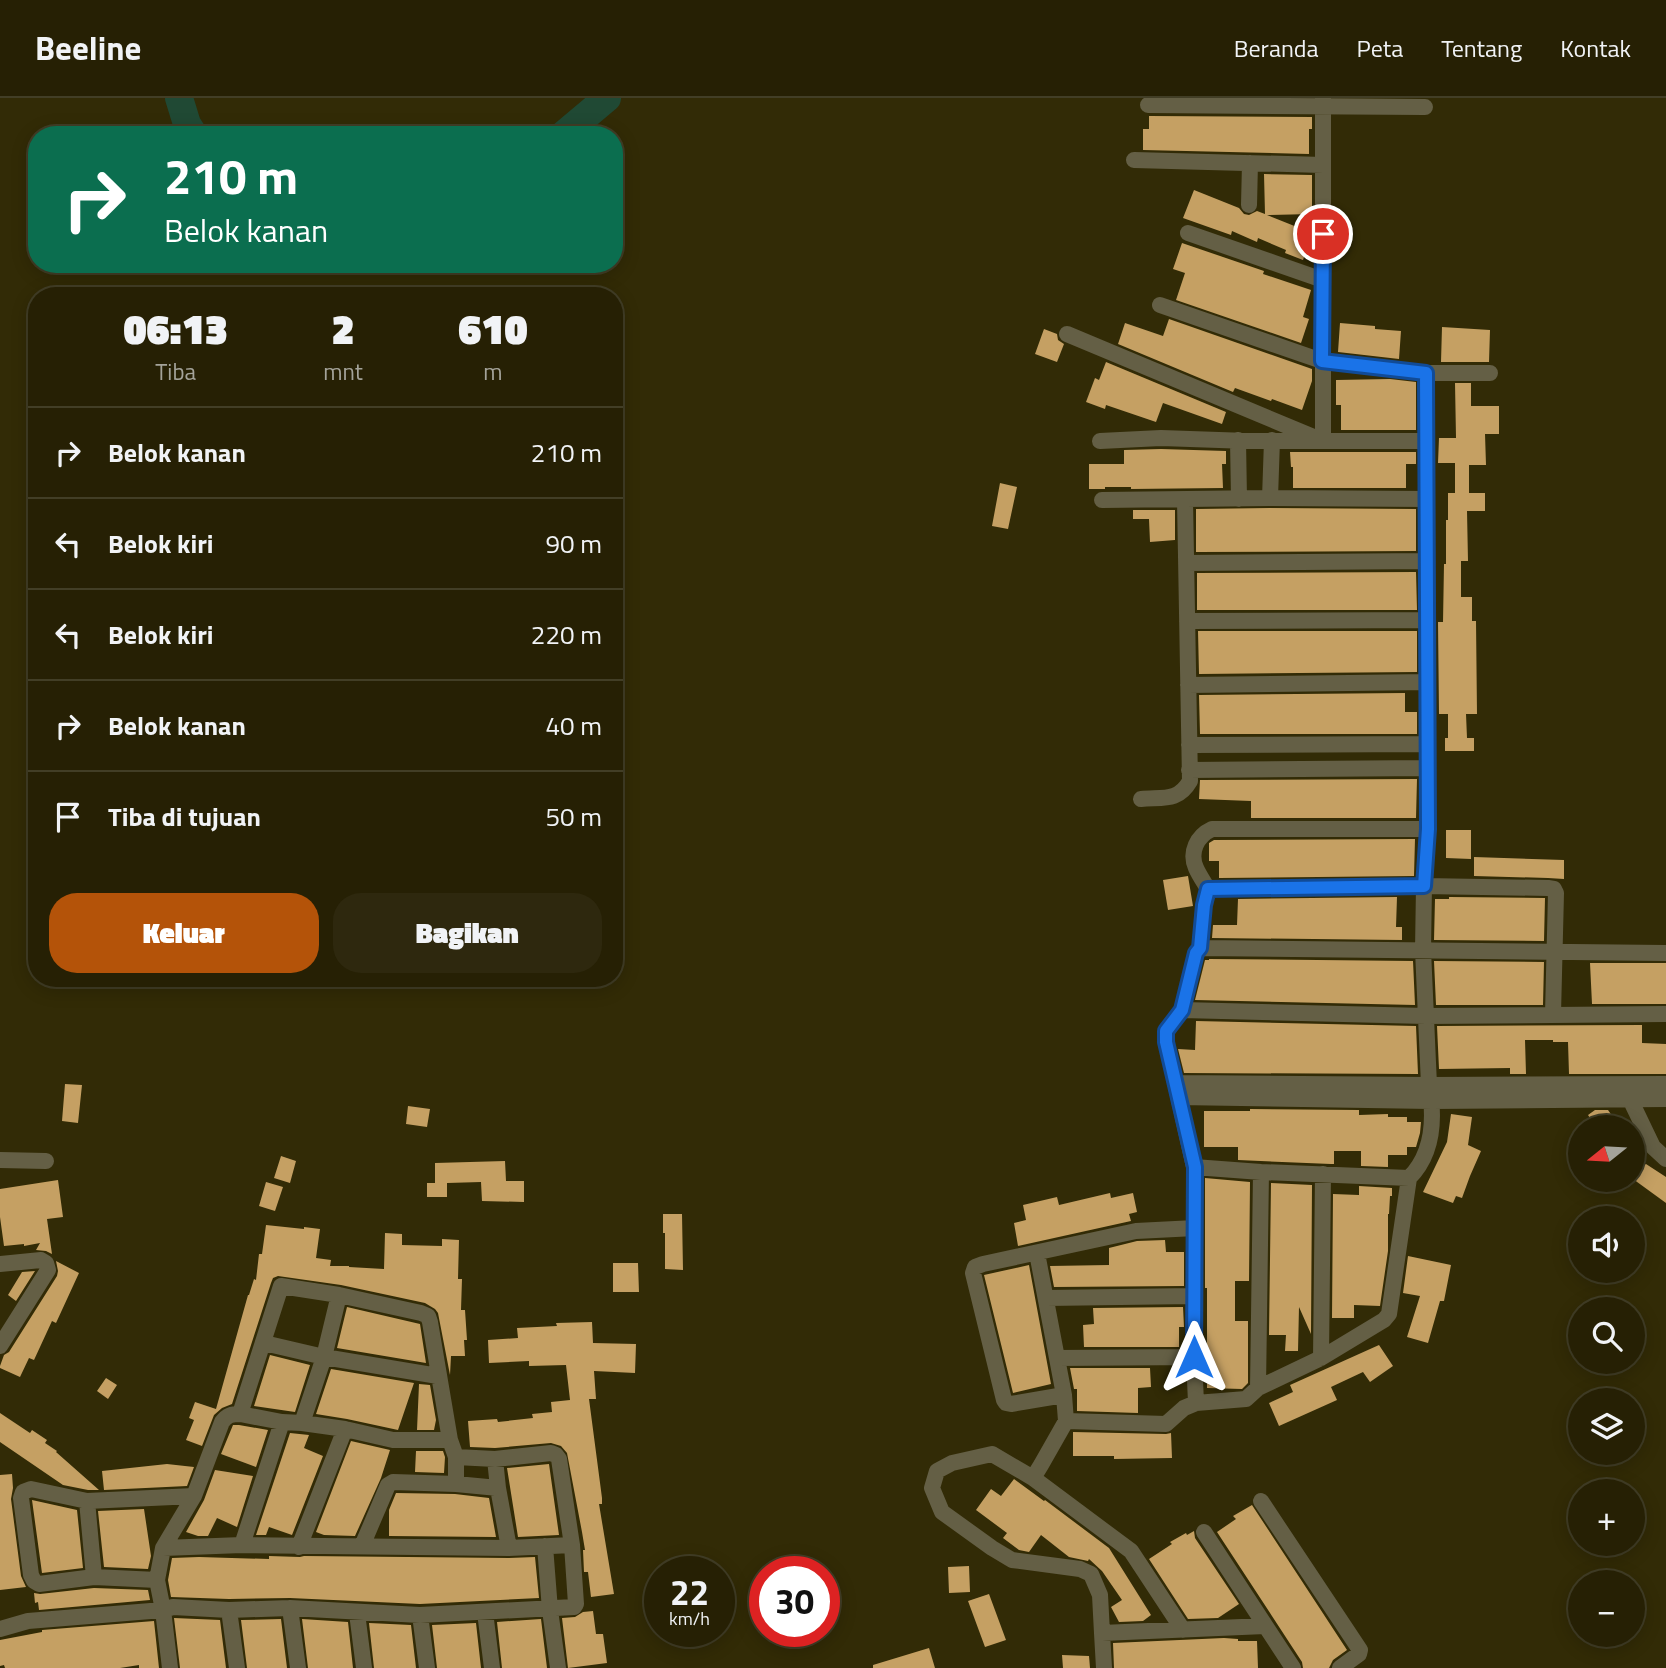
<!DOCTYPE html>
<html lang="id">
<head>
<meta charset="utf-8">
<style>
  :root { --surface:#262004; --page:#2e280e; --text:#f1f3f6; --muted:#a4a39a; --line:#423e26; --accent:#b45309 }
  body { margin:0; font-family:"Titillium Web",sans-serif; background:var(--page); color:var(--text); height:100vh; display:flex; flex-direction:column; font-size:26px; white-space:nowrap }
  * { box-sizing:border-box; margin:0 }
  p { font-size:23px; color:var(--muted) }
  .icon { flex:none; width:38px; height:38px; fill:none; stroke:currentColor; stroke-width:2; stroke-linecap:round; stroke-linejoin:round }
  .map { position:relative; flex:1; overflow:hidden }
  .side { position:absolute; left:28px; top:189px; width:595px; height:700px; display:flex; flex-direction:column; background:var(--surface); border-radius:28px; box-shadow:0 4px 18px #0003,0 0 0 2px var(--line) }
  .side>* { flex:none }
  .banner { position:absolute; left:28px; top:28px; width:595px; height:147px; border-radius:28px; box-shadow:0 4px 18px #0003,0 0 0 2px var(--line); background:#0b6e4f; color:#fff; overflow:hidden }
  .needle { width:46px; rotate:252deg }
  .tools { position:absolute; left:1568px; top:1017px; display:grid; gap:14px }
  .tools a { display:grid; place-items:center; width:77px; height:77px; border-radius:50%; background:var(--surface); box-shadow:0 4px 18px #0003,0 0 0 2px var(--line); font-size:35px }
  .speed { position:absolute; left:644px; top:1458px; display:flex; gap:14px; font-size:35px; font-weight:700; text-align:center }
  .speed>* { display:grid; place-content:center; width:91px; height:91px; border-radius:50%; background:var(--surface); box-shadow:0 4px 18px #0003,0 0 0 2px var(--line); line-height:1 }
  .speed small { font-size:18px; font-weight:400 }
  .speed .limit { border:10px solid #d22; background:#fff; color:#111 }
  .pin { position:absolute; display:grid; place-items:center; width:60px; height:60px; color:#fff; margin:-30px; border:4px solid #fff; border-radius:50%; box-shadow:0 2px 7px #0007 }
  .me { position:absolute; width:77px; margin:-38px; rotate:0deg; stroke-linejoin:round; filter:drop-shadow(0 0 5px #0008) }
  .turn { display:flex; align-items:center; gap:24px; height:147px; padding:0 21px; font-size:32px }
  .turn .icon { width:91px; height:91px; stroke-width:2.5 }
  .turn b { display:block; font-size:49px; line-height:60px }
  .eta { display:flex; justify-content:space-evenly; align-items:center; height:119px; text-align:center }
  .eta b { font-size:42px; font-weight:800; line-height:49px }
  .action { display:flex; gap:14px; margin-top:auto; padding:14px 21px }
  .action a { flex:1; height:80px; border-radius:28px; background:var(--accent); color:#fff; font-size:28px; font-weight:800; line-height:80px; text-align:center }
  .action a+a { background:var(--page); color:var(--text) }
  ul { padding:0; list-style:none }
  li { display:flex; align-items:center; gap:21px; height:91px; padding:0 21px; border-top:2px solid var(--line) }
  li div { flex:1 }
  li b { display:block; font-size:26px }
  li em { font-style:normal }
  header { display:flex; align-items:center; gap:42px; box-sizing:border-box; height:98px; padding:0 35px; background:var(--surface); border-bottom:2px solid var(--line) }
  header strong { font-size:33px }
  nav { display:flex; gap:38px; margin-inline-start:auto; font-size:24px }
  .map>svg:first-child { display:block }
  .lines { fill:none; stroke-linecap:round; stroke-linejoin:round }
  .river { stroke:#204934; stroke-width:28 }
  .building { fill:#c5a063 }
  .minor { stroke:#645f45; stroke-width:16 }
  .route-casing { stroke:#114b97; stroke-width:18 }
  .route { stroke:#1a73e8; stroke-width:12 }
</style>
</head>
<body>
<header>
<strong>Beeline</strong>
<nav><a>Beranda</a><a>Peta</a><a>Tentang</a><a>Kontak</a></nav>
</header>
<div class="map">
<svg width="1666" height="1570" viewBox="0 0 1666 1570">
  <rect width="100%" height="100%" fill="#322b06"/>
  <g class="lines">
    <path class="river" d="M179,0L187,26L194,37
      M563,37L607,0"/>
  </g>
  <path class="building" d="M1149,18L1312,19V31H1309V56L1143,52V31H1149Z
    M1264,76L1312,77V116L1267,117L1312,135L1303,162L1285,155L1286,152L1258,140L1257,144L1232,133L1231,137L1183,120L1194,92L1239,110L1244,116L1249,117L1257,113L1265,116Z
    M1182,145L1264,173L1263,176L1311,192L1303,219L1309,221L1301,245L1176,202L1185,175L1173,171Z
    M1169,221L1312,271V283L1302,312L1272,301L1271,303L1235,290L1233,294L1118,246L1125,225L1163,238Z
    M1340,225L1375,228V231L1401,233L1399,261L1338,254Z
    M1442,229L1490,232L1489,264H1441Z
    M1044,231L1057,236L1058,242L1064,246L1057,264L1035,256Z
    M1106,264L1226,314L1222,326L1163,305L1156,324L1106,307L1105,311L1086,304L1095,280L1099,282Z
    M1390,281L1416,284V332H1341V307H1336V282Z
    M1455,285H1471V308H1499V336H1485L1486,367H1469V395H1485V413H1467L1468,463H1461V499H1472V523H1476L1477,616H1466L1467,640H1474V653H1445V640H1448V616H1439L1438,524H1443L1444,466H1446V422H1448V395H1455V365H1438L1439,340H1456Z
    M1161,351L1226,353V366H1222L1223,390L1131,391V389H1105V391H1089V366H1124V352Z
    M1290,354H1416V366H1406V390H1293V369H1291Z
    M1000,385L1017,389L1008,431L992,428Z
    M1270,410L1416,411V453L1196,454V411Z
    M1133,412H1175V442L1150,444L1149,421H1133Z
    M1416,474L1417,512H1197V475Z
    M1198,533H1417V574L1199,576Z
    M1405,595V614H1417V636H1200L1199,597Z
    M1417,681L1416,720H1251V703L1199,701L1200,682Z
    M1446,732H1471V761L1446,760Z
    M1415,741L1414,778L1219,780V763H1209V745L1214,742Z
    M1474,759L1564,762V781L1548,780L1474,778Z
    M1188,778L1193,808L1168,812L1163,782Z
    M1397,799L1396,829H1402V842L1212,840L1213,827H1237L1238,801Z
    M1449,799L1545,800L1544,843L1434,842L1435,801H1449Z
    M1209,861L1413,863L1415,907L1195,902L1205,862H1209Z
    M1434,863L1544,864L1543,907H1436Z
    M1590,865H1666V906H1592Z
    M1196,923L1416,928L1418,976L1184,975L1178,951L1195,952Z
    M1642,927V945L1666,946V976H1569L1568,944H1553V942H1525L1526,976H1510V970L1439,971L1437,928Z
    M65,986L82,987L78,1025L62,1023Z
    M408,1008L430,1011L427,1029L406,1026Z
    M1250,1011L1359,1012V1017L1388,1016V1019H1407V1024H1421L1420,1035L1416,1049H1407V1057H1388V1069L1361,1068V1053H1334V1066H1331L1238,1062V1049H1204V1013H1250Z
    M1595,1012H1608L1617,1025L1610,1029H1596L1588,1017Z
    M1451,1016L1472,1019L1468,1047L1481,1053L1470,1078L1462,1100L1456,1098L1453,1105L1423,1094L1447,1044Z
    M281,1058L296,1063L290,1085L274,1080Z
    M1633,1060L1644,1067L1646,1066L1666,1079V1105L1633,1081Z
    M505,1063L506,1083H524V1104L482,1103L481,1084L447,1085V1099H427V1085H435V1065Z
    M1205,1080L1250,1084L1249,1183H1235V1223H1248V1285L1242,1291L1207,1290V1190H1205Z
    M58,1082L63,1119L47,1121L52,1156L46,1153L36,1152L40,1145L24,1148V1146L4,1148L0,1119V1091Z
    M266,1084L283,1089L275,1113L259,1108Z
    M1271,1085L1312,1087L1311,1236L1299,1209L1298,1253H1285L1286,1237H1269Z
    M1359,1088L1392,1090V1098H1390L1389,1116H1388V1153L1380,1208L1354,1207V1220H1332L1333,1096L1359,1097Z
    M1110,1095L1111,1100L1133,1095L1137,1114L1129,1116L1131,1123L1018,1148L1014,1125L1026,1122L1023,1107L1057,1099L1059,1107Z
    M663,1116H682L683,1172L665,1171V1135H663Z
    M266,1127L304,1131V1129L320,1131L316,1160L331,1162L330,1168H349V1169L384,1171L385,1135L402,1136V1147L442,1148V1141L459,1142L458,1181H462L461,1212H465L467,1242H464L465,1258H451L450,1277L438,1215L435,1211L425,1205L341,1187L278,1178L273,1180L271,1185L232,1306L222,1310L214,1317L202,1348L186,1342L194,1322L189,1320L195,1304L216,1311L248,1197H249L254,1181L256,1182L259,1156H262Z
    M1165,1142L1166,1154H1184V1188L1054,1189L1050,1168L1109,1167V1150L1137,1143Z
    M1408,1158L1451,1167L1444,1203H1440L1428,1245L1407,1239L1420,1198L1403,1195Z
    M56,1163L79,1175L56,1225L52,1223L34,1262L29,1260L20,1279L0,1270V1268L4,1257L9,1254L57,1178L58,1173Z
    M613,1165H638L639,1194H613Z
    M1029,1167L1051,1286L1013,1295L984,1177Z
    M35,1173L16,1203L8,1197L22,1174Z
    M347,1209L420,1226L426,1265L337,1250Z
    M1183,1209L1184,1229H1179V1249H1084L1083,1227L1094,1226L1093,1210Z
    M592,1224L593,1245L636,1246L635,1275L594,1273L596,1301H589L602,1400V1406H599L614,1496L591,1499L588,1474H584L583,1452H585L582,1434L567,1355L561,1348L551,1345L495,1350L470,1349L468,1323L497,1321L498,1324L533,1320L532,1316L552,1314L551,1304L570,1302L566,1267L529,1268V1263L489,1265L488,1242L518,1240L517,1230L557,1228L556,1225Z
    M1379,1247L1393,1268L1370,1284L1363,1274L1331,1289L1337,1302L1279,1328L1269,1305L1293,1294L1290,1287Z
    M270,1257L310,1267L295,1314L254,1308Z
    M1070,1270H1150L1151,1289L1138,1290V1315L1077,1313V1291H1074Z
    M331,1271L414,1285L398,1332L347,1321L316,1316Z
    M106,1280L117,1287L108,1301L97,1293Z
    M419,1286L430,1287L436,1322L434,1332H417Z
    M0,1315L30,1335L32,1332L47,1342L45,1345L57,1353L56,1354L99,1392H88L63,1387L0,1344Z
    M233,1327H239L268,1332L256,1369L221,1356Z
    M1073,1334L1166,1336L1171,1335L1172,1360L1114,1361V1358H1073Z
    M290,1335L309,1337L304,1350L323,1358L292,1437L269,1429L266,1437H256Z
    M351,1343L390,1352L381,1380L355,1438L324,1437L316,1434Z
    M416,1353H443L445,1359L444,1375L415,1374Z
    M167,1366L194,1369L187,1388L104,1392L102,1373Z
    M549,1366L559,1437L518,1439L507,1370Z
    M215,1372L253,1378L237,1429L217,1420L208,1438H198L186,1434L204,1402Z
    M12,1376L13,1390L11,1401L21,1478L26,1489L0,1492V1377Z
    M1014,1381L1044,1403L1045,1402L1109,1450L1151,1517L1143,1523L1119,1524L1111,1509L1122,1502L1102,1473L1089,1461L1088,1463L1069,1459L1041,1437L1029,1454L1019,1452L1003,1440L1007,1435L976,1412L991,1391L1001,1398Z
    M396,1395L455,1396L489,1400L496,1439L389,1438V1412Z
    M32,1402L77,1412L83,1470L42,1475Z
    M1252,1407L1347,1552L1333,1562L1329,1570H1303L1302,1564L1217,1434L1236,1421L1233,1418Z
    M144,1411L151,1458L148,1471L104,1469L98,1413Z
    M1194,1433L1195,1440L1239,1506L1218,1520L1188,1521L1149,1461L1172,1446L1170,1444L1186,1435L1187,1437Z
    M269,1458L300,1459L304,1458L509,1460L535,1459L539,1500L420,1506L290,1500L229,1501L171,1499L168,1482L172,1460L199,1459L269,1461Z
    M969,1468L970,1494L949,1495L948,1469Z
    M94,1490L148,1492L150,1502L39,1512L38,1504L35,1505L34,1495L40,1496Z
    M989,1496L1006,1542L985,1549L968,1503Z
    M593,1513L596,1536H603L607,1565L568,1570L562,1520L575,1519L583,1514Z
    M174,1520L220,1522L226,1570H180Z
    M281,1521L287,1570H247L241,1522Z
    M302,1521L348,1524L353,1570H308Z
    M541,1521L547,1570H502L497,1524Z
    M154,1523L159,1570H139V1567L120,1570H5L4,1567L0,1568V1542L42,1534V1532Z
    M369,1525L411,1527L416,1570H374Z
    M476,1525L481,1570H437L432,1527Z
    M1224,1540L1238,1541V1543H1257L1258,1570H1114L1113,1545Z
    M929,1550L935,1570H873V1567Z
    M1062,1557L1089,1558L1090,1570H1063Z"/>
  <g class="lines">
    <path class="minor" d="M1148,7L1425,9
      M1134,62L1323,67
      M1249,107L1250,65
      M1188,135L1323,182
      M1160,207L1322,263L1426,275H1490
      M1067,236L1323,343V0
      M1238,342L1239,401
      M1100,343L1161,340L1248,343H1427
      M1270,400L1272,342
      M1102,402L1270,400L1427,401
      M1186,465L1427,463
      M1187,523L1427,522
      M1188,587L1428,584
      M1189,647L1428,646
      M1189,672L1428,670
      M1141,701C1163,699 1178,704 1190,683L1185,402
      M1208,791L1424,788L1548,790L1554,791L1556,795L1553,916
      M1200,850L1204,807L1208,791C1204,784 1199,777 1196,770C1189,754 1197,738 1212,731H1428
      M1182,912L1426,918L1666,916
      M1175,985L1429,987L1666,986
      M1179,999L1432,1003L1666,1001
      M1630,1001L1653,1049L1666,1061
      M0,1062L46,1063
      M1194,1069L1261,1074L1409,1080
      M1037,1155L1064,1297L1066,1323L1041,1367L1033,1380L1131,1453L1183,1532
      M0,1166L41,1162L46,1165L48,1172L0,1248
      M1046,1200L1194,1198
      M264,1245L324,1259L438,1278
      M1057,1260L1194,1259
      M1321,1260L1323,1076
      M1258,1290L1261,1074
      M1064,1297L1011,1306L1006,1305L1004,1302L973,1175L975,1169L983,1166L1136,1133L1195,1130
      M1196,1305L1194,1259V1069L1166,944V933L1182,912L1196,855L1200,850L1666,855
      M240,1316L281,1188L339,1197L421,1215L428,1218L430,1224L450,1342L456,1359V1386
      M1066,1323L1166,1326L1184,1310L1196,1305L1246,1301L1258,1290L1321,1260L1384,1222L1389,1216L1409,1080C1434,1055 1435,1020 1429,987L1423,852L1424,788L1428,731L1426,275
      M302,1325L324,1259L339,1197
      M495,1361L498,1390L509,1450
      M1033,1380L992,1356L952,1365L937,1373L932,1390L942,1414L992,1450L1012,1462L1080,1471L1091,1476L1100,1497L1102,1535
      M87,1403L94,1479
      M1261,1403L1360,1552L1359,1556L1340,1570
      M1204,1434L1293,1570
      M242,1447L282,1324
      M362,1448L388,1387L393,1384L456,1386L498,1390
      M545,1448L550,1512L558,1570
      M299,1449L345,1331
      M163,1450L242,1447L509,1450L572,1447
      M157,1482L94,1479L39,1486L34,1483L31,1477L21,1400L23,1394L31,1391L87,1403L194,1398
      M290,1510L298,1570
      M229,1512L237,1570
      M485,1514L492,1570
      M357,1515L364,1570
      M420,1517L427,1570
      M0,1531L28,1523L163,1512L173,1509L229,1512L290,1510L420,1517L574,1509L576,1506L572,1447L559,1361L556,1357L551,1355L495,1361L456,1359
      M170,1570L163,1512L157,1482L163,1450L194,1398L222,1324C227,1317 232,1316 240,1316L282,1324L302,1325L345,1331L393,1342H450
      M1104,1570L1102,1535L1265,1528"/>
  </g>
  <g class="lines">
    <defs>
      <path id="route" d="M1194,1259L1195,1069L1166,944V933L1182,912L1196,855L1200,850L1204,807L1208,791L1424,788L1428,731L1426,275L1322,263L1323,136"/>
    </defs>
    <use href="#route" class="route-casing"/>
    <use href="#route" class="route"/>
  </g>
</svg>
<div class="tools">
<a><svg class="needle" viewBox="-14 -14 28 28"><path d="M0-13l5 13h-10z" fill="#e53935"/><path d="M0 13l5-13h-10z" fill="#a4a39a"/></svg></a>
<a><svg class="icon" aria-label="sound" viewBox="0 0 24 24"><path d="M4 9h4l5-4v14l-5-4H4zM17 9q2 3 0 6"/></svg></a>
<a><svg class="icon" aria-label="search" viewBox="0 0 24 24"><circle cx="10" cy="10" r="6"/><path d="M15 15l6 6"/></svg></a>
<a><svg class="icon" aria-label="layers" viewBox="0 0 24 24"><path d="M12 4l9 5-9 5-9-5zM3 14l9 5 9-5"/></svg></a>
<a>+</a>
<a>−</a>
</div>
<div class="speed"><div>22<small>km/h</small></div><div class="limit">30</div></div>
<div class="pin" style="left:1323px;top:136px;background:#d93025"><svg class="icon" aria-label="arrive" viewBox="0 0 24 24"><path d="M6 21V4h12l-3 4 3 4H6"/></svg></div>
<svg class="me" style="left:1194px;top:1259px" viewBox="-20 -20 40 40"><path d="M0-17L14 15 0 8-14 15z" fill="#1a73e8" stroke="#fff" stroke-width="4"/></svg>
<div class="banner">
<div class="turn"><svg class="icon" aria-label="right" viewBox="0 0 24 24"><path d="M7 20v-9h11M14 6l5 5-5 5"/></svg><div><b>210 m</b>Belok kanan</div></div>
</div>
<section class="side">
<div class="eta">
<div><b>06:13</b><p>Tiba</p></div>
<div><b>2</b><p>mnt</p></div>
<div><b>610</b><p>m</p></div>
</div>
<ul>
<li><svg class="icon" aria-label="right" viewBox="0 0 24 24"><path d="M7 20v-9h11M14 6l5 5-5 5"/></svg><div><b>Belok kanan</b></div><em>210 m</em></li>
<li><svg class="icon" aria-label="left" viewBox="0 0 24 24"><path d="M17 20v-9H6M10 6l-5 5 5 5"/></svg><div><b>Belok kiri</b></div><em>90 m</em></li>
<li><svg class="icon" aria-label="left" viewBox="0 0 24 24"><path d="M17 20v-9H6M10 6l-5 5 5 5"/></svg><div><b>Belok kiri</b></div><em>220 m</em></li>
<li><svg class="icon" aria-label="right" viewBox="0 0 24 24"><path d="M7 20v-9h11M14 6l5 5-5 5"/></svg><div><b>Belok kanan</b></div><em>40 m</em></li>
<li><svg class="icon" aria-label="arrive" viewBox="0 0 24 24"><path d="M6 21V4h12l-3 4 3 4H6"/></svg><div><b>Tiba di tujuan</b></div><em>50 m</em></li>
</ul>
<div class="action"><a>Keluar</a><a>Bagikan</a></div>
</section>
</div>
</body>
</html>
